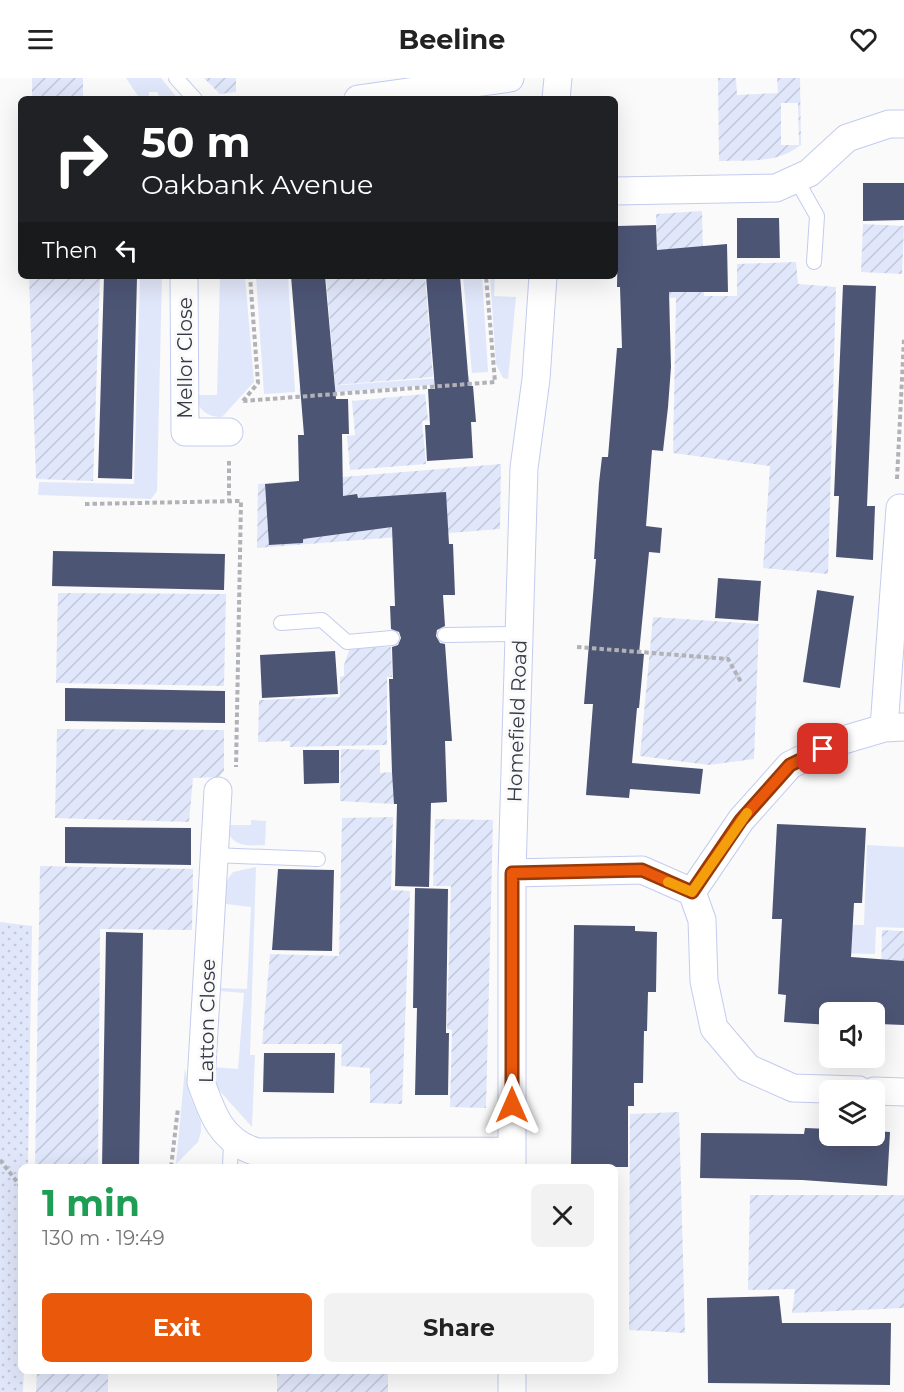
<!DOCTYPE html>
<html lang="en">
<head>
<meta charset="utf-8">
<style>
  :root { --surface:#fff; --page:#f2f2f2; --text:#222; --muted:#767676; --accent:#ea580c }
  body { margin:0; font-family:Montserrat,sans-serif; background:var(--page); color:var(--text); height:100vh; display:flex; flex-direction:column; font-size:22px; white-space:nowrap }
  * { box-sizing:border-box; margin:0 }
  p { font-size:20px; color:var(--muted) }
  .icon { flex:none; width:33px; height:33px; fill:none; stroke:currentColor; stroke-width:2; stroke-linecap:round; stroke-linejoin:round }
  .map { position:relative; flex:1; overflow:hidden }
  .details { position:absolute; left:18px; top:1086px; width:600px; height:210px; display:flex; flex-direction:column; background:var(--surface); border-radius:9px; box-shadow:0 6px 24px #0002 }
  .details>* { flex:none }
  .hud { position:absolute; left:18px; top:18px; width:600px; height:183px; border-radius:9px; box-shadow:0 6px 24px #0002; background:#202124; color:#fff; overflow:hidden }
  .tools { position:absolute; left:819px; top:924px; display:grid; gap:12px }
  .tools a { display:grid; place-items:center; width:66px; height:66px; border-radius:9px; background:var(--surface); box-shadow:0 6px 24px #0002; font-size:30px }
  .pin { position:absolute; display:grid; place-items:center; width:51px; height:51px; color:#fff; margin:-26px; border-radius:12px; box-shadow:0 3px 9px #0006 }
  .me { position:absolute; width:66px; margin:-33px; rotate:0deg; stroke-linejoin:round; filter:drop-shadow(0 0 4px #0008) }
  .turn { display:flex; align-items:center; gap:21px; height:126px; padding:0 24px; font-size:27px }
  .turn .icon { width:78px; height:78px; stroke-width:2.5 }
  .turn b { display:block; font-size:42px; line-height:51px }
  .then { display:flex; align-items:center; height:57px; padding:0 24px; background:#0003; gap:12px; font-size:22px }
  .round { display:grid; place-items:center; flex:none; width:63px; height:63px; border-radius:9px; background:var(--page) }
  .summary { display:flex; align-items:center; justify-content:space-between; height:102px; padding:0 24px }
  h1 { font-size:36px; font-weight:700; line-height:45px; color:#1e9e55 }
  .cta { display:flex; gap:12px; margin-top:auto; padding:12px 24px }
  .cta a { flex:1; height:69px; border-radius:9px; background:var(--accent); color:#fff; font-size:24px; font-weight:700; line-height:69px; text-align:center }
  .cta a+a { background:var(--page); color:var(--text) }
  header { display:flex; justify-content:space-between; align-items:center; height:78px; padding:0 24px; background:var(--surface); font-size:27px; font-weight:700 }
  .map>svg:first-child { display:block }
  .grass { fill:#e1e7fa }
  .park { fill:url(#park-dots) }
  .garden { fill:url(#garden-furrows); fill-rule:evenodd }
  .building { fill:#4d5575 }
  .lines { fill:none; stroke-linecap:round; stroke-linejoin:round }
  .service-casing { stroke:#c3ccef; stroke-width:16 }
  .minor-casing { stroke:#c3ccef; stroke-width:29 }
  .path { stroke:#b1b2b7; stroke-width:4; stroke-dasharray:4.5 3; stroke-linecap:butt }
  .service { stroke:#fff; stroke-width:14 }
  .minor { stroke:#fff; stroke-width:27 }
  .route-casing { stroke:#983908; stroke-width:15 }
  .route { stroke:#ea580c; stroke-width:10 }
  .slow { stroke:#f59e0b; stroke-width:10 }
  .labels { text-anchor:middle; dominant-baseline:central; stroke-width:6; stroke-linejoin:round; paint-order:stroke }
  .street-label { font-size:20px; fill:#363a47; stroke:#fafafa }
</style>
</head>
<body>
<header><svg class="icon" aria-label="menu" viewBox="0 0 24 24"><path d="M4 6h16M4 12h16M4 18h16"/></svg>Beeline<svg class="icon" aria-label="heart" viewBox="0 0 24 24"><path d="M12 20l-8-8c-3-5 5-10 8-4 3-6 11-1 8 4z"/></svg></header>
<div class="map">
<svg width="904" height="1314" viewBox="0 0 904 1314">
  <defs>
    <pattern id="park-dots" width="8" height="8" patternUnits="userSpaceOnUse" patternTransform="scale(1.5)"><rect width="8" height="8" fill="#e1e7fa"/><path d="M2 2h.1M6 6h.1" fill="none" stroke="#c2c7d8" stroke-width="1.8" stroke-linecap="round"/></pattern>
    <pattern id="garden-furrows" width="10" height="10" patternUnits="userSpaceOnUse" patternTransform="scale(1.5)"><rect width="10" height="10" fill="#e1e7fa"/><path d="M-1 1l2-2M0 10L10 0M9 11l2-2" fill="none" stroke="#c2c7d8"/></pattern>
  </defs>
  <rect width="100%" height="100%" fill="#fafafa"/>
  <path class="grass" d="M126,0H161L178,21H161L157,14H149V21H140Z
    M140,198H162L157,413L151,421L38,417L39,404L134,406Z
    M220,198H245L254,304L222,339C207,339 198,332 195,317H217Z
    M256,198H288L295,314L264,316Z
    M463,198H482L488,294L472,295Z
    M490,198H495L494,218L516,219L508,301L503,300L496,286Z
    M469,298L470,304L300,317L299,310Z
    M251,742L266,743L265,767C247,768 229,769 227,747H251Z
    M867,767L904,769V850L876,849L875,876L838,875L839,847H864Z
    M256,789L250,977H255L252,1049L217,1010L213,989L238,991L244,915L220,913L221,910L247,911L251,829L226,826V804L233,794Z
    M185,990L190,1018L201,1044V1054L198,1064L176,1086Z"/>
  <path class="park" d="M0,844L32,848L28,1089H21V1293H24L23,1314H0Z"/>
  <path class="garden" d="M32,0H83V21H32Z
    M204,0H236V14L220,16Z
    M718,0H736L737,17L778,15L777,0H800L801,67C776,86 749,82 719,83ZM798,25L799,67H781V25Z
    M702,133L704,218H737V186L796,184L798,206L836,209L828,496L763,490L770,388L673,375L676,220L659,219L656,136Z
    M863,146L904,148L902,196L861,194Z
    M29,198H100L93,403L36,401Z
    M326,198H425L433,299L335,307Z
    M425,316L428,342L422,343L426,386L350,392L347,358L355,357L352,323Z
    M501,386L500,451L257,470L258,406ZM299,403L303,465L269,467L265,406ZM389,418L448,447L392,451Z
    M58,515L226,516L224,608L56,605Z
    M653,539L759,546L754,681L709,687L640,678Z
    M391,569L392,599H387V667L290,669V663L258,664L259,622L340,619V599L344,598V587L350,570Z
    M57,651L224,652V693L219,699L193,700L189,744L55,740Z
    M341,671L380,672V695L394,694V726L340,723Z
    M393,739L391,812L410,813L402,1026L370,1025V990L341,988L342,966H262L270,876L339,878L342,740Z
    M435,741L493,742L486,1030L450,1029L452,952L447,951L451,808H433Z
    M40,788L193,791L192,852L100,851L98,1089H35Z
    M882,852L904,853V898L881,897Z
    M679,1034L685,1255L629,1252L630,1036Z
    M750,1117H904V1230L792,1235L795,1211L748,1212Z
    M37,1293H108V1314H36Z
    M277,1293H388V1314H277Z"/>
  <path class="building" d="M863,105H904V142L863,143Z
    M737,140H779L780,180H737Z
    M656,147L657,172L727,166L728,214H669L671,289L668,329L663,373L652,372L646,448L662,450L660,475L649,474L639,575L644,576L639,630H637L632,685L703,691L700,716L630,711L629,720L586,717L593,626H584L596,481H594L599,405L602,379H608L617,270H622L620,209H617L618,148Z
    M104,198L137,199L132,401L98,400Z
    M291,198H325L336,321H348L349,356H342L343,418L357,416L358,420L446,414L449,466H453L455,517H443L445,548L437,552L436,558L440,565L445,566L452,663H445L447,724L431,725L429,809L395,808L397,726H394L392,694L389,601H393L392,569L398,567L401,560L399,554L391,551L390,528H395L392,449L303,461V465L269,467L265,406L299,403L298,357H304Z
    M426,198H460L469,308H473L476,344H471L473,380L427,383L425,347H430L428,311H435Z
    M843,207L876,208L867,428H875L873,482L836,479L839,418H834Z
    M53,473L225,476L224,512L52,508Z
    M718,500L761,503L758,543L715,540Z
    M817,512L854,518L840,610L803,604Z
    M335,573L338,616L262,620L260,577Z
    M65,610L225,613V645L65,643Z
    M303,672H339V705L304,706Z
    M777,746L866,750L862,825H854L851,879L904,883V947L879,946V934H830V947L784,944L786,917L778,916L782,841H772Z
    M65,749L191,750V787L65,785Z
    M278,791L334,792L332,873L272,872Z
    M415,810L448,811L446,955H449L448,1017H415L417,930H413Z
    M574,847L635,848V853L657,854L656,914H648L647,953H644L643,1005H634V1028H628V1089H571Z
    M106,854L143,855L139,1089H102Z
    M264,975H335L334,1015L263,1014Z
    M805,1050L830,1051V1058H874V1053L890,1054L887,1108L802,1102L700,1100L701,1055L804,1056Z
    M779,1218L782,1245H891L890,1307L708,1305L707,1220Z"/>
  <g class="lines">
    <defs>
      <path id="service" d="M176,0L195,21
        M796,101L817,138L814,184
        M281,545L322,542L347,564L392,560
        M445,557L519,556
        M213,777L318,781
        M230,1089L231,1063"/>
      <path id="minor" d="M358,21L510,0
        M556,21L558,0
        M615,113L776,110L809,95L847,60L889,46H904
        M184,198L185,354H229
        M884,650L900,430
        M218,713L201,1004C212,1036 222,1064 257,1074L512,1073
        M512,795L642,792L692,814L702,842L704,903L714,950L748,990L793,1010L859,1012
        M692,814L741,742L790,687L840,663L884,650L904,649
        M874,1013L904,1014
        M512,1089V795L524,390L536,301L543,198
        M512,1293V1314"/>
    </defs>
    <use href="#service" class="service-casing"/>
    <use href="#minor" class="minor-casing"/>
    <path class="path" d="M153,19V21
      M243,323L495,304L486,198
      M243,323L258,305L250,198
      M229,383V423
      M897,401L904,261
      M85,426L241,423L236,689
      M577,569L728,581L741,604
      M0,1082L21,1109
      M171,1089L178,1030"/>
    <use href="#service" class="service"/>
    <use href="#minor" class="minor"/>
  </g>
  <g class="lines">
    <defs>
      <path id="route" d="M512,1027V795L642,792L692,814L741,742L790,687L823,671"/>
    </defs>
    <use href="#route" class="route-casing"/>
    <use href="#route" class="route"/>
    <path class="slow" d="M668,804L692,814L747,735"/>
  </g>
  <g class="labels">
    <g class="street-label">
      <text transform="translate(185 280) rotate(-90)">Mellor Close</text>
      <text transform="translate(517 643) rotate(-88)">Homefield Road</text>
      <text transform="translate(207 943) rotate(-89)">Latton Close</text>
    </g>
  </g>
</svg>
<div class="tools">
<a><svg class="icon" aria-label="sound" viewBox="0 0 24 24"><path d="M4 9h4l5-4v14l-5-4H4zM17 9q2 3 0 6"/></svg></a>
<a><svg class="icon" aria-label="layers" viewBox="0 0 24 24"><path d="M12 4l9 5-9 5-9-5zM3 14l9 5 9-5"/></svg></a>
</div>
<div class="pin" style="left:823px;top:671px;background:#d93025"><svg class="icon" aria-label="arrive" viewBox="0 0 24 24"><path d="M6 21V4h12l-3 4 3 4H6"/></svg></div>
<svg class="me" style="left:512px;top:1027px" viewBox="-20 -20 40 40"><path d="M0-17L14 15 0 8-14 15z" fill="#ea580c" stroke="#fff" stroke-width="4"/></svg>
<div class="hud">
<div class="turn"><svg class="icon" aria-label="right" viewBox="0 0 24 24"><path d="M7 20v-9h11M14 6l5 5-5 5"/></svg><div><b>50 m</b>Oakbank Avenue</div></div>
<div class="then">Then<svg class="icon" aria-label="left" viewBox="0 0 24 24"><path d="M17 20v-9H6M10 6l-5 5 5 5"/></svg></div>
</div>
<section class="details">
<div class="summary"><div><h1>1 min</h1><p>130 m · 19:49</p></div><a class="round"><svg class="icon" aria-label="close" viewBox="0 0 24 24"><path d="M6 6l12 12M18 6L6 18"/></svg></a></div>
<div class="cta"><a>Exit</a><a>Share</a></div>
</section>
</div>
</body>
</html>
